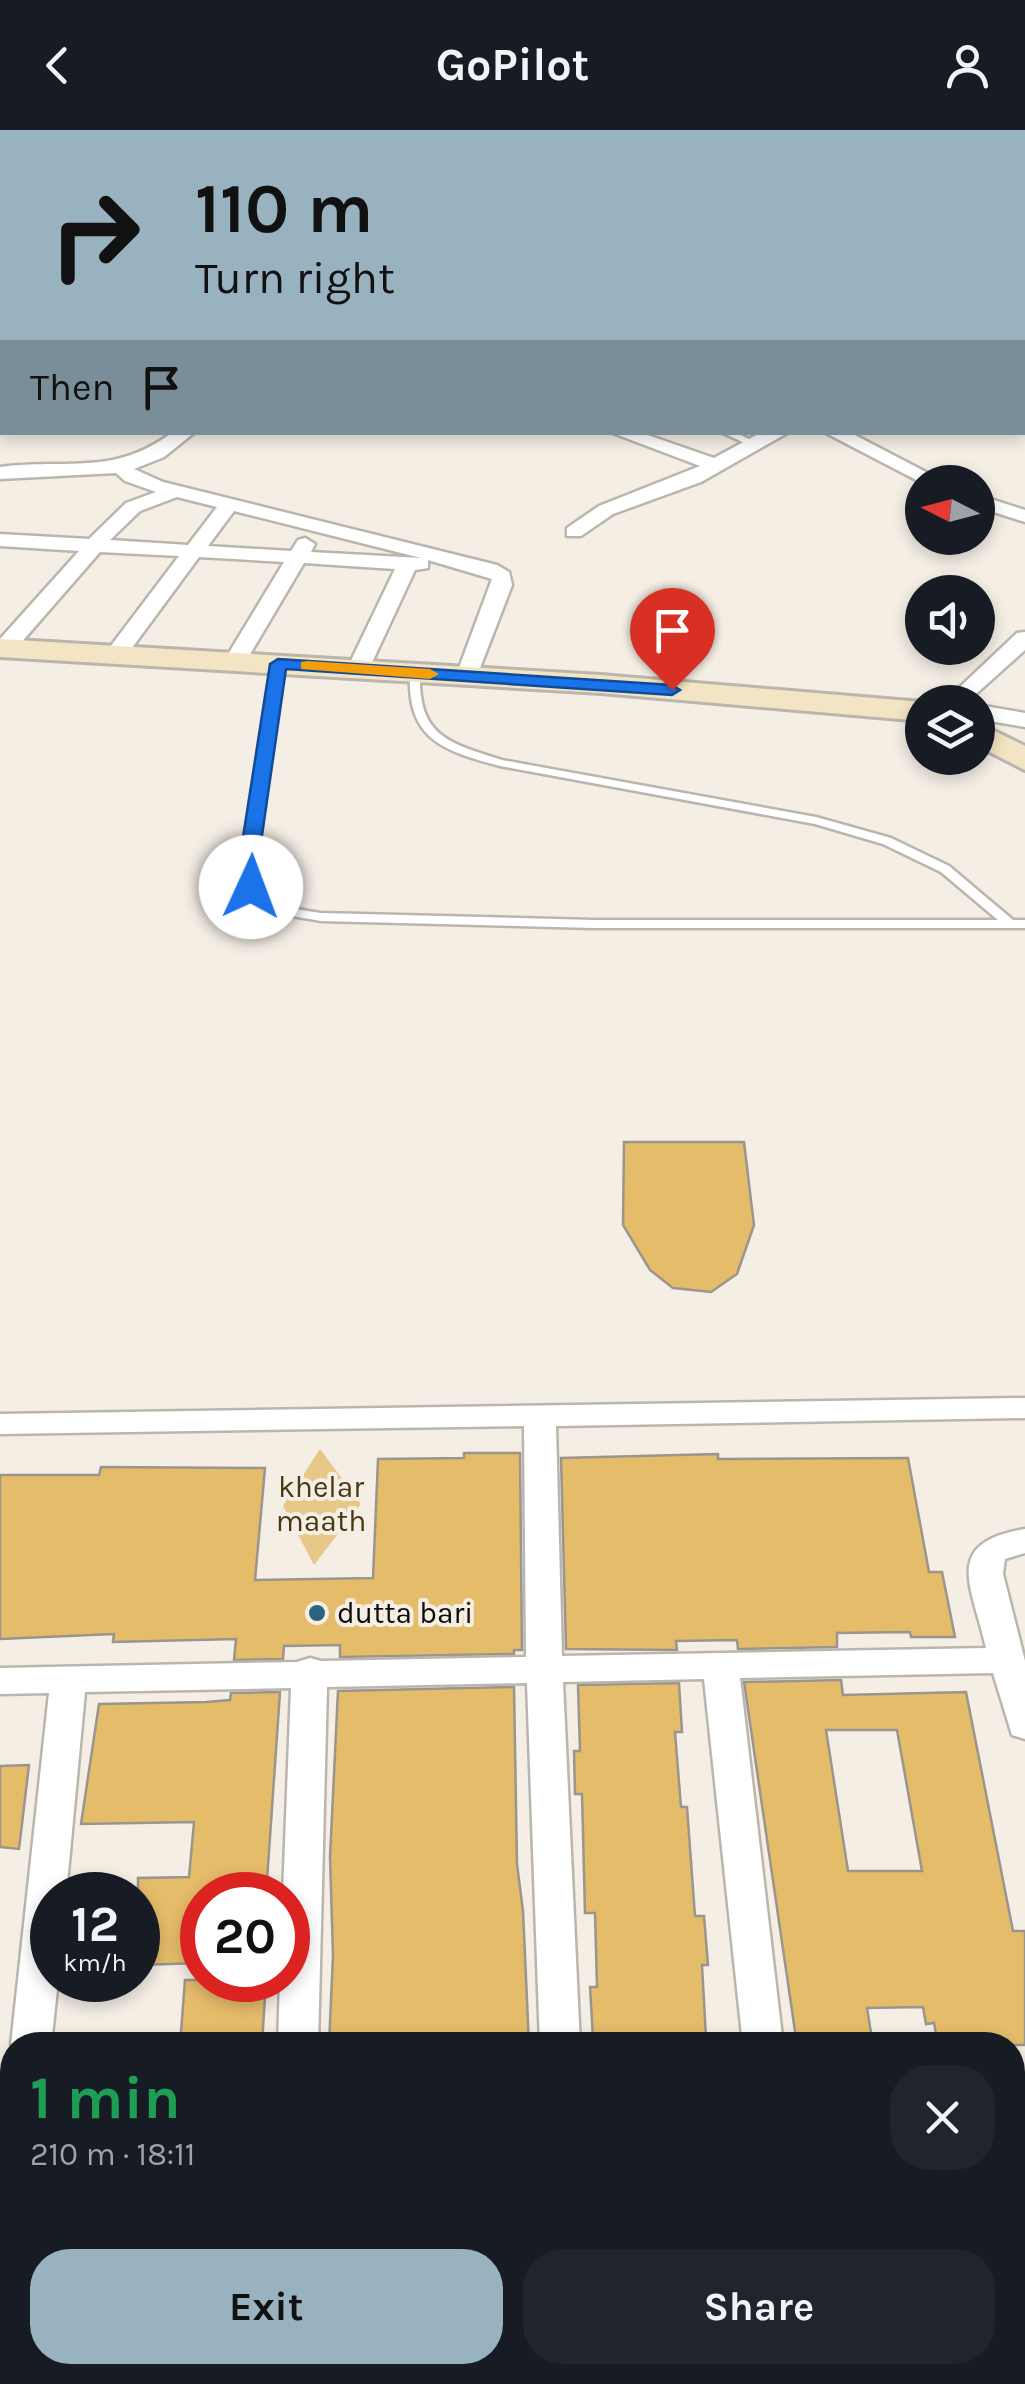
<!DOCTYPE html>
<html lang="en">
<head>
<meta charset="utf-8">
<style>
  :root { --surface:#171b24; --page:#20242c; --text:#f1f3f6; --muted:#9ea1a6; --accent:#99b2c0 }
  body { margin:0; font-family:Karla,sans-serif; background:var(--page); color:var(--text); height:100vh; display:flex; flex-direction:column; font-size:38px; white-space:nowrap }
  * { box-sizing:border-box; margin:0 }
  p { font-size:32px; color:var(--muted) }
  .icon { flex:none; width:55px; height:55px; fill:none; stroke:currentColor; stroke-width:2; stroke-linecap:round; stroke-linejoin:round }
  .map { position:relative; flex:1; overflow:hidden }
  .panel { position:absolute; left:0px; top:1902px; width:1025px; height:352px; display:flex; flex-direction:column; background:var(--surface); border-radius:40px 40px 0 0; box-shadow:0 5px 15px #0003 }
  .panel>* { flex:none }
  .top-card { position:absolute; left:0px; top:0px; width:1025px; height:305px; box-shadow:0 5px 15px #0003; background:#99b2c0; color:#111; overflow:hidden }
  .needle { width:65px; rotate:276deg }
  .fabs { position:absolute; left:905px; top:335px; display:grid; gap:20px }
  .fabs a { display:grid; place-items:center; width:90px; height:90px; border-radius:50%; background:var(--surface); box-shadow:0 5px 15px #0003; font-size:50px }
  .speed { position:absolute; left:30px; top:1742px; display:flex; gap:20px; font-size:50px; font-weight:700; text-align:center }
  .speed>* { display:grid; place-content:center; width:130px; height:130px; border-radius:50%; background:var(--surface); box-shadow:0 5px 15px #0003; line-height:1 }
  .speed small { font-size:25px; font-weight:400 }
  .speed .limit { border:15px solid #d22; background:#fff; color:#111 }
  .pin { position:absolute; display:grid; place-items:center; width:85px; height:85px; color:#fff; margin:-102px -42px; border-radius:50% 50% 50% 0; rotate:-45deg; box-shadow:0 0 10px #0007 }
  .pin .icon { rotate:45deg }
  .me { position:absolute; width:110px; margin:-55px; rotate:2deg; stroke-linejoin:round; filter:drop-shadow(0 0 8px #0008) }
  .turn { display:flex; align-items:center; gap:35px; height:210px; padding:0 30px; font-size:45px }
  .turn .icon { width:130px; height:130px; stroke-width:2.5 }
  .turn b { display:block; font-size:70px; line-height:85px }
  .then { display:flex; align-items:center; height:95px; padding:0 30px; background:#0003; gap:20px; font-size:38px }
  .round { display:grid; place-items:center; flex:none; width:105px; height:105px; border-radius:40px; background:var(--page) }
  .summary { display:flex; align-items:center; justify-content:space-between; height:170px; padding:0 30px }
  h1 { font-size:60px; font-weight:700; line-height:75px; color:#1e9e55 }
  .primary-button { display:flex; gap:20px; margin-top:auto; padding:20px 30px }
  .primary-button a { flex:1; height:115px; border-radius:40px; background:var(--accent); color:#111; font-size:40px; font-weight:700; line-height:115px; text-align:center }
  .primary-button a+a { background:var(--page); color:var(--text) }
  header { display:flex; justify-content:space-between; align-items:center; height:130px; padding:0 30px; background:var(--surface); font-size:45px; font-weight:700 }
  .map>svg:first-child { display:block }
  .green { fill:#e8c889 }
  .building { fill:#e5bc6a; stroke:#9a958d; stroke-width:2.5; fill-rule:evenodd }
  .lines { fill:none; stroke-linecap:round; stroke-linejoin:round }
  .lane-casing { stroke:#bbb6ad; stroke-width:5 }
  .street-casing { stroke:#bbb6ad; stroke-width:5 }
  .secondary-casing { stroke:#bbb6ad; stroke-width:6 }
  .lane { fill:#fff; fill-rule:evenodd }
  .street { fill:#fff; fill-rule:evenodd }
  .secondary { fill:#f3e4c3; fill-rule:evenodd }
  .route { fill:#1a73e8; stroke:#114b97; stroke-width:2.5 }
  .slow { fill:#f59e0b }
  .poi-dot { fill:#2d637e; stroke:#f4eee5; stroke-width:4 }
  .labels { text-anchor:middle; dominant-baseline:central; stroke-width:8; stroke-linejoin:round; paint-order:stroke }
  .park-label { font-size:30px; fill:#493814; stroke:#f4eee5 }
  .poi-label { font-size:30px; fill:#0e0c09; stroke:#f4eee5; text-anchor:start }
</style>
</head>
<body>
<header><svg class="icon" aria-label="back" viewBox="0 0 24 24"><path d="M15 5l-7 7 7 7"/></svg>GoPilot<svg class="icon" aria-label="person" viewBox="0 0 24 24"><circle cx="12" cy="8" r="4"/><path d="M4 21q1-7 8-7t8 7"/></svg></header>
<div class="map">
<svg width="1025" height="2254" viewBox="0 0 1025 2254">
  <rect width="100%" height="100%" fill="#f4eee5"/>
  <path class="green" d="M320,1319L361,1374L314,1435L283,1376Z
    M23,2242H498V2243L487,2254H22Z"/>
  <path class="building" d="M624,1012H744L754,1095L737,1144L711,1162L673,1158L650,1140L623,1095Z
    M464,1323H520L522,1520H514V1524L340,1527V1515L284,1516L283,1529L234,1530L236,1509L113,1512L114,1504L0,1509V1345H99L101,1337L265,1338L255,1450L373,1448L378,1329L464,1328Z
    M718,1324V1329L908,1328L929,1442H942L955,1507H911L910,1502L837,1503V1517L738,1519L737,1510L676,1511L677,1520L566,1519L561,1328Z
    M841,1550L843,1565L966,1562L1013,1801H1025V1915H938L934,1893L926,1894L923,1877L867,1878L873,1915H797L744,1552ZM826,1600H897L922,1741H848Z
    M679,1553L682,1602H675L681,1677H687L695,1786H704L708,1835H702L706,1908H593L590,1857H597L595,1783H585L582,1664H575L574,1621H580L578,1555Z
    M514,1557L517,1734L523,1781L529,1915H329L333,1825L330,1727L338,1561Z
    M280,1562L266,1765H202V1833L138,1835V1748L189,1747L194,1692L81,1694L99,1574L206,1572L230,1570L231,1563Z
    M29,1635L19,1719L0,1717V1636Z
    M185,1850H266L262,1915H180Z"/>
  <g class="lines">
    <defs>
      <path id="lane" d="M1022,113H1025V118H1022Z
        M1022,165H1025V170H1022Z
        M721,302H734L757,313L749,315Z
        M278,530L283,533L254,733C263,776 282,777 321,783L593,790H998L941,742L883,714L815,694L500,636C444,621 407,610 410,544L415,541L420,544C418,607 450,613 502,630L816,687L891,708L949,736L1013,790H1025V798H593L321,791C277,784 251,782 242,733L273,533Z"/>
      <path id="street" d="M502,0H523L524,2H504Z
        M845,0H867L868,2H847Z
        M1022,14H1025V22H1022Z
        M1022,41H1025V50H1022Z
        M2,69V79L0,80V70Z
        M1022,260H1025L1022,271Z
        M173,302H195L164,327L134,339L163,352L497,435L509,442L512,455L475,551L467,553L456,546L492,449L428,430V438L415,440L369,539L358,546L347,539L395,439L304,433L246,531L235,538L224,531L284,432L199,427L123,530L115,531L104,525L179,426L100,422L12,523H0V509L79,421L0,416V404L89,409L126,373L156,362L125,351L116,343L0,349V337C68,328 113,347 173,302ZM177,367L217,377L188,415L110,410L140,381ZM234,381L421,428L311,422L315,414L305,408L298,410L291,421L208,416Z
        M610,302H639L714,328L762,302H789L701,352L613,384L581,406H567V398L599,376L700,336Z
        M824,302H849L945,352L922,353Z
        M978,365L1025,380V392L978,377Z
        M1025,502V520L967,572H944L1017,503Z
        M978,575L1025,583V597L978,589Z
        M1025,1268V1288L556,1296L562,1526L986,1518C972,1455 941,1413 1025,1399V1423L1005,1429L1003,1444L1025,1531V1609L1012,1605L993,1543L740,1548L783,1915H743L704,1549L563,1552L580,1915H540L527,1553L327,1557L318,1915H278L280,1850H288V1765H283L291,1558L85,1562L66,1765H52V1850H58L51,1915H12V1919L11,1915L49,1563L0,1564V1538L297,1532L310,1528L321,1531L526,1527L524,1296L0,1304V1284Z
        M12,2081V2240L0,2245V2085Z
        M1012,2217H1025V2254L996,2253L991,2242H1012Z
        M551,2242H597L598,2254H552Z
        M698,2242H900L894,2254H693Z"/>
      <path id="secondary" d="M0,509L601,545L922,572V591L601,563L0,527Z
        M978,593L1025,616V640L978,616Z"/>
    </defs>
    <use href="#lane" class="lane-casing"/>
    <use href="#street" class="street-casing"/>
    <use href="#secondary" class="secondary-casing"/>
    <use href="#lane" class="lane"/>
    <use href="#street" class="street"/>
    <use href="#secondary" class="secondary"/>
  </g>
  <path class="route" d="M278,529L672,555L680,560L672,565L286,539L258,733L260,757L251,762L241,757L239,733L270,534Z"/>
  <path class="slow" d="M307,531L430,539L439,544L430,549L301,539V532Z"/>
  <circle class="poi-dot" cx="317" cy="1483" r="10"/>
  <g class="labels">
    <g class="park-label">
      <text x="321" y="1357">khelar<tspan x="321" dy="34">maath</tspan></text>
    </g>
    <g class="poi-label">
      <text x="337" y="1483">dutta bari</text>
    </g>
  </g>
</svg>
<div class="fabs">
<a><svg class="needle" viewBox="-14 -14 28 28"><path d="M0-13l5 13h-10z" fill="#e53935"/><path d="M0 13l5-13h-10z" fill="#9ea1a6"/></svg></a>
<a><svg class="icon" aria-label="sound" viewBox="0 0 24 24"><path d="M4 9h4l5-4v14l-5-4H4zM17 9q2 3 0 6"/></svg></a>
<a><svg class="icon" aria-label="layers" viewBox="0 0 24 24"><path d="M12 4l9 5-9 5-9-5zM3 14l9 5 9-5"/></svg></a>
</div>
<div class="speed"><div>12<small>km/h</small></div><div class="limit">20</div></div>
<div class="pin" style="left:672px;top:560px;background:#d93025"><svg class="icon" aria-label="arrive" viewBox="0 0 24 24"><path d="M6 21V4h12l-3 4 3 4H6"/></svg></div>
<svg class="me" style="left:251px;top:757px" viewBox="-20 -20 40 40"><circle r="19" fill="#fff"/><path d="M0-13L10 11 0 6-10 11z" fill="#1a73e8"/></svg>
<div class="top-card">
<div class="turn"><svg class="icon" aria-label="right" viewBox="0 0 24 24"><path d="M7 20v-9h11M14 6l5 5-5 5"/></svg><div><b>110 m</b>Turn right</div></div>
<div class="then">Then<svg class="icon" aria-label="arrive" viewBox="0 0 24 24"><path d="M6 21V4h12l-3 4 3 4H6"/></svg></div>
</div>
<section class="panel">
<div class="summary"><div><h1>1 min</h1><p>210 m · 18:11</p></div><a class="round"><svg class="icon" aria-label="close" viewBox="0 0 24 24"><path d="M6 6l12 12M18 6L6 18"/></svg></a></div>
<div class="primary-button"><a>Exit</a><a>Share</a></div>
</section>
</div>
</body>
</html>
